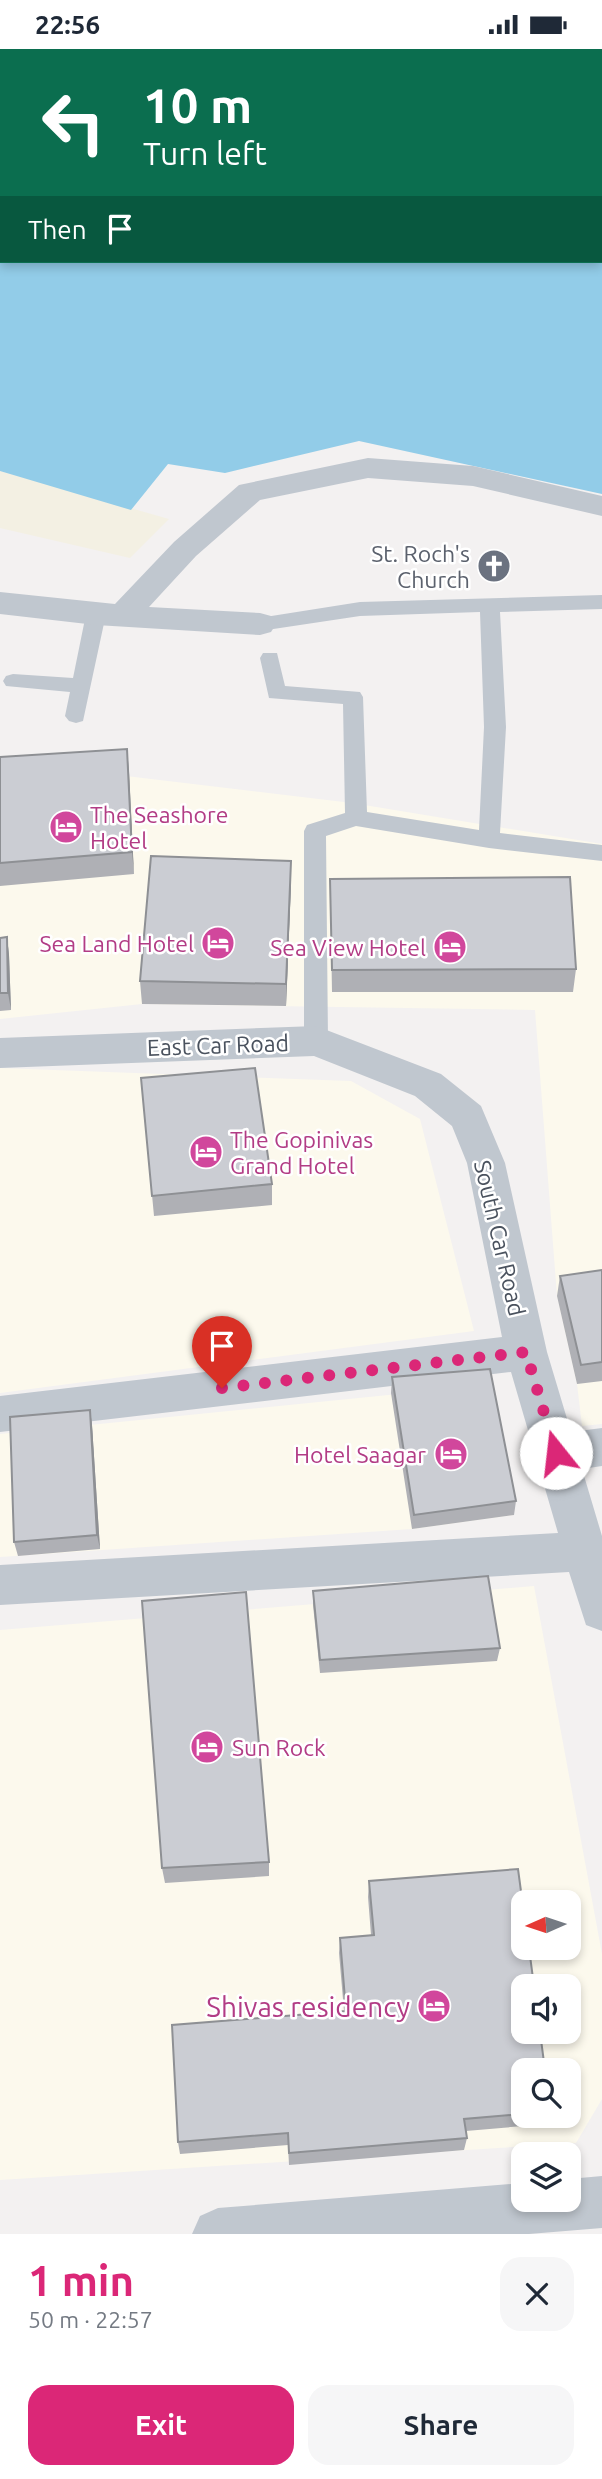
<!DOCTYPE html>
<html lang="en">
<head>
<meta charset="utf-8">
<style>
  :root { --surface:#fff; --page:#f6f6f7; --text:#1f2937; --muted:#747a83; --accent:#db2777 }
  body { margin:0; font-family:Ubuntu,sans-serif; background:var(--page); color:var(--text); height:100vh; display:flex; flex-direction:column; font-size:26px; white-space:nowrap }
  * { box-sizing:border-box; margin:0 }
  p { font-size:23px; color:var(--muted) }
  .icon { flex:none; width:38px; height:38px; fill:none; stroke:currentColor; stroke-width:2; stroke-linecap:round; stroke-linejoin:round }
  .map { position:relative; height:2185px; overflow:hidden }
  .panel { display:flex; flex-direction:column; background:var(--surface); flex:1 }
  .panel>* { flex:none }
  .top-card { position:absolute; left:0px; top:0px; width:602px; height:214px; box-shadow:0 4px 10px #0003; background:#0b6e4f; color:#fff; overflow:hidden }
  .needle { width:46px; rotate:267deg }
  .controls { position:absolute; left:511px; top:1841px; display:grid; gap:14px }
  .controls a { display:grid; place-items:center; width:70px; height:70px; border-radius:14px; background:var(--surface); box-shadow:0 4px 10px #0003; font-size:35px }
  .pin { position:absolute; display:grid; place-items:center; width:60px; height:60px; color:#fff; margin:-72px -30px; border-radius:50% 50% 50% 0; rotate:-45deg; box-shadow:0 0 7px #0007 }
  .pin .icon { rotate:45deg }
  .me { position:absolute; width:77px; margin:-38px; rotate:344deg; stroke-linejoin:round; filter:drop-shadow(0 0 5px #0008) }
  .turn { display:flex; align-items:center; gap:24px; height:147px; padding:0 28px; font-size:32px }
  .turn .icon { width:91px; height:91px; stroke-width:2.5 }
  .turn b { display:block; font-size:49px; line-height:60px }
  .then { display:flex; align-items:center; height:66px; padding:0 28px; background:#0003; gap:14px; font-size:26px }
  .round { display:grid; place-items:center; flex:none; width:74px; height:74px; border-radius:21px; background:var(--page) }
  .headline { display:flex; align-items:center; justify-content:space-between; height:119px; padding:0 28px }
  h1 { font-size:42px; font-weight:700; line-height:52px; color:var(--accent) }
  .cta { display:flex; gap:14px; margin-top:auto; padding:14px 28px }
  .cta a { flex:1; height:80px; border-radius:21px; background:var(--accent); color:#fff; font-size:28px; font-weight:700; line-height:80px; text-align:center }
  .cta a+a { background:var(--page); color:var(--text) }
  .status { display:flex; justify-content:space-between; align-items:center; height:49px; padding:0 35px; background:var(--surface); direction:ltr }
  .status svg { height:19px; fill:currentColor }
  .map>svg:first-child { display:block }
  .commercial { fill:#fcf9ed; fill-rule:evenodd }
  .sand { fill:#f3f0e3 }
  .water { fill:#92cce8; fill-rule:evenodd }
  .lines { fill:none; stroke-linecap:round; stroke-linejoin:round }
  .lane { fill:#c0c7cf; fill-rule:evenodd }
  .street { fill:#c0c7cf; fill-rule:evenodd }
  .wall { fill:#afb0b5 }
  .shaded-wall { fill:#8e9094 }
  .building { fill:#cbcdd3; stroke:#8e9094; stroke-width:2 }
  .route { stroke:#db2777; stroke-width:12; stroke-dasharray:0 21.6 }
  .labels { text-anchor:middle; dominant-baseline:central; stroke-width:5; stroke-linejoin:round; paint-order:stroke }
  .worship-label { font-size:23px; fill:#5b616d; stroke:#fff; text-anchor:end }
  .hotel-label { font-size:23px; fill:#b23c85; stroke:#fff; text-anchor:start }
  .street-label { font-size:23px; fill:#4a525e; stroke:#fff }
  .near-hotel-label { font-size:28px; fill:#b23c85; stroke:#fff; text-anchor:end }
</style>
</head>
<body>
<div class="status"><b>22:56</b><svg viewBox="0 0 49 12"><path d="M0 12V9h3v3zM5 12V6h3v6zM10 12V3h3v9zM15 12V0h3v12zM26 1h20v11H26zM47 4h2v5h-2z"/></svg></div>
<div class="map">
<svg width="602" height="2185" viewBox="0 0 602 2185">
  <rect width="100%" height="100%" fill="#f3f1f1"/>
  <path class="commercial" d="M0,712L352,754L602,795V1375L582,1377L577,1335L557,1247L535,961L142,955L0,970Z
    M0,1019L351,1032L420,1070L474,1282L0,1344Z
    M488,1336L514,1466L412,1480L0,1508V1385Z
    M534,1537L602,1905V2050L576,2094L0,2131V1581ZM523,1853H569V1899H523ZM523,1937H569V1983H523ZM523,2021H569V2067H523Z"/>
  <path class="sand" d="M0,422L169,470L130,509L0,479Z"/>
  <path class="water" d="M0,0H602V445L359,392L225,424L168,415L131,461L0,422ZM2,2H600V212H2Z"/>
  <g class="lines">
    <path class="lane" d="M602,546V560L500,563L506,678L500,784L602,796V812L489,799L356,777L326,787L328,992L324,999L316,1001L308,999L304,992V782L307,776L345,764L343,655L269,649L260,609L263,604H277L285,637L360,643L363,648L367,763L479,781L484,678L480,563L360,567L260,582L253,580L250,575L253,570L360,553Z
      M96,558L103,560L106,565L83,672L76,674L69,672L65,667L70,643L6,637L3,632L6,627L13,625L73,629L86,565L89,560Z"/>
    <path class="street" d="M368,409L473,417L602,447V467L473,437L368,429L260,451L196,507L149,558L260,564L271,567L276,575L271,583L260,586L96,576L0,565V543L115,555L174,493L239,436Z
      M316,977L441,1025L481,1057L505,1114L547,1303L571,1383L602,1379V1417L582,1420L602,1487V1582L586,1576L569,1523L0,1556V1516L558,1484L511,1323L0,1383V1347L502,1288L467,1114L452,1077L415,1047L314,1007L0,1019V989Z
      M602,2127V2179L529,2185H192L200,2167L218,2159L523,2134V2151H569V2130Z"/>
  </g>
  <path class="wall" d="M127,700L134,825L0,837V708Z
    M291,812V834L286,957L142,955L140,932Z
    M330,830L576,920L573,943H332Z
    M7,888L9,906L11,961L0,962V889Z
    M141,1029L272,1135V1156L154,1167Z
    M602,1221V1332L577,1335L557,1247L560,1227Z
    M392,1328L516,1452L514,1466L412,1480L391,1344Z
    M90,1361L92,1376L100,1500L18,1507L14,1493Z
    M313,1542L500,1599L497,1612L320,1624L313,1556Z
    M269,1813V1827L165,1834L162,1819Z
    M369,1832L523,2021V2067H549L546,2075L466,2082L467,2089L464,2101L289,2116L288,2096L180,2105L178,2093L344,1962L339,1904L340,1889L371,1886L368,1848Z"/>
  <path class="shaded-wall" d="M127,700L129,723L134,825L132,803Z
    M291,812V834L286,957V935Z
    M7,888L9,906L11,961L8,944Z
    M90,1361L92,1376L100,1500L97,1486Z"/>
  <path class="building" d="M127,700L132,803L0,814V708Z
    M151,807L291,812L286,935L140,932Z
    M570,828L576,920L332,921L330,830Z
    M7,888L8,944H0V889Z
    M255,1019L272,1135L152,1147L141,1029Z
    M602,1221V1313L581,1316L560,1227Z
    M490,1320L516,1452L414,1466L392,1328Z
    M90,1361L97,1486L14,1493L10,1368Z
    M488,1527L500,1599L320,1611L313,1542Z
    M246,1543L269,1813L162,1819L142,1552Z
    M518,1820L523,1857V1899H529L534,1937H523V1983H540L545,2021H523V2065L464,2070L467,2089L289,2104L288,2084L178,2093L172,1976L346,1962L340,1889L374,1886L369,1832Z"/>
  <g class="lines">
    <path class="route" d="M222,1339L526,1303L556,1404"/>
  </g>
  <defs>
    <symbol id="church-disc" viewBox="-11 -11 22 22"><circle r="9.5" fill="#6b7280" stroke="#fff"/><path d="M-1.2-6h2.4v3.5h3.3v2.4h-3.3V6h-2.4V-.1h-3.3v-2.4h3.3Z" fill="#fff"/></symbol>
    <symbol id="hotel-disc" viewBox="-11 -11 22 22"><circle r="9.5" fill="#d1479c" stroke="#fff"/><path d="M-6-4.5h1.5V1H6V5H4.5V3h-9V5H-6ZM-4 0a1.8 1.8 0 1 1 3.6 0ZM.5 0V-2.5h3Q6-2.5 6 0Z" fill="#fff"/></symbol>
  </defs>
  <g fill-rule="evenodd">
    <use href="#church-disc" x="475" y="498" width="38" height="38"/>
    <use href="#hotel-disc" x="47" y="759" width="38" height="38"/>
    <use href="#hotel-disc" x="199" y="875" width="38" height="38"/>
    <use href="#hotel-disc" x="431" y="879" width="38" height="38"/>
    <use href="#hotel-disc" x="187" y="1084" width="38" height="38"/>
    <use href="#hotel-disc" x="432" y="1386" width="38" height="38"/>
    <use href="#hotel-disc" x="188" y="1679" width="38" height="38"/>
    <use href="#hotel-disc" x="415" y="1938" width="38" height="38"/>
  </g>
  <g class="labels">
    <g class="worship-label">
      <text x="470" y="504">St. Roch's<tspan x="470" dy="26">Church</tspan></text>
    </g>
    <g class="hotel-label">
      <text x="90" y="765">The Seashore<tspan x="90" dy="26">Hotel</tspan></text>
      <text x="194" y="894" text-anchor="end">Sea Land Hotel</text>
      <text x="426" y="898" text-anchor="end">Sea View Hotel</text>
      <text x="230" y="1090">The Gopinivas<tspan x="230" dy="26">Grand Hotel</tspan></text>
      <text x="426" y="1405" text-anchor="end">Hotel Saagar</text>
      <text x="232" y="1698">Sun Rock</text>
    </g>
    <g class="street-label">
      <text transform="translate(218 996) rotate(-2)">East Car Road</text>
      <text transform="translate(500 1189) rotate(77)">South Car Road</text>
    </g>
    <g class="near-hotel-label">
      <text x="410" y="1957">Shivas residency</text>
    </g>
  </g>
</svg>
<div class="controls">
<a><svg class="needle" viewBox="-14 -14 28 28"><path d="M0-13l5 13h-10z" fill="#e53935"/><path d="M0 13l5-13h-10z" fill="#747a83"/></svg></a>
<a><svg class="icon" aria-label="sound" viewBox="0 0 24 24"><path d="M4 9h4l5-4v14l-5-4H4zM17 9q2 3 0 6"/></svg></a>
<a><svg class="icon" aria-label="search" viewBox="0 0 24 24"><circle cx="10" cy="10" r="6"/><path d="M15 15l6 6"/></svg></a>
<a><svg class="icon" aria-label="layers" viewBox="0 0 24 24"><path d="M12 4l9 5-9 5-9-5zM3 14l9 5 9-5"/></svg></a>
</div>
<div class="pin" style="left:222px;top:1339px;background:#d93025"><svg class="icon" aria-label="arrive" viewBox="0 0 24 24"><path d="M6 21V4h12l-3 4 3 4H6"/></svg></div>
<svg class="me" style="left:556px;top:1404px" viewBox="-20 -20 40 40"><circle r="19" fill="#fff"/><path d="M0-13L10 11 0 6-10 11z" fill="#db2777"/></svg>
<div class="top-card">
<div class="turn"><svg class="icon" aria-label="left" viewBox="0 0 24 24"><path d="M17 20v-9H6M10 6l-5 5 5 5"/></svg><div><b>10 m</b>Turn left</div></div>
<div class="then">Then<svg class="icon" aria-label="arrive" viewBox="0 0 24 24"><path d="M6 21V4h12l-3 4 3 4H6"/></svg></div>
</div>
</div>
<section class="panel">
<div class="headline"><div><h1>1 min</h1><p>50 m · 22:57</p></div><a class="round"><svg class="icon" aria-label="close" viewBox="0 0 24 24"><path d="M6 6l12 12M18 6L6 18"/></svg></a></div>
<div class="cta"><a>Exit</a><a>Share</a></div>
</section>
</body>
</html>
